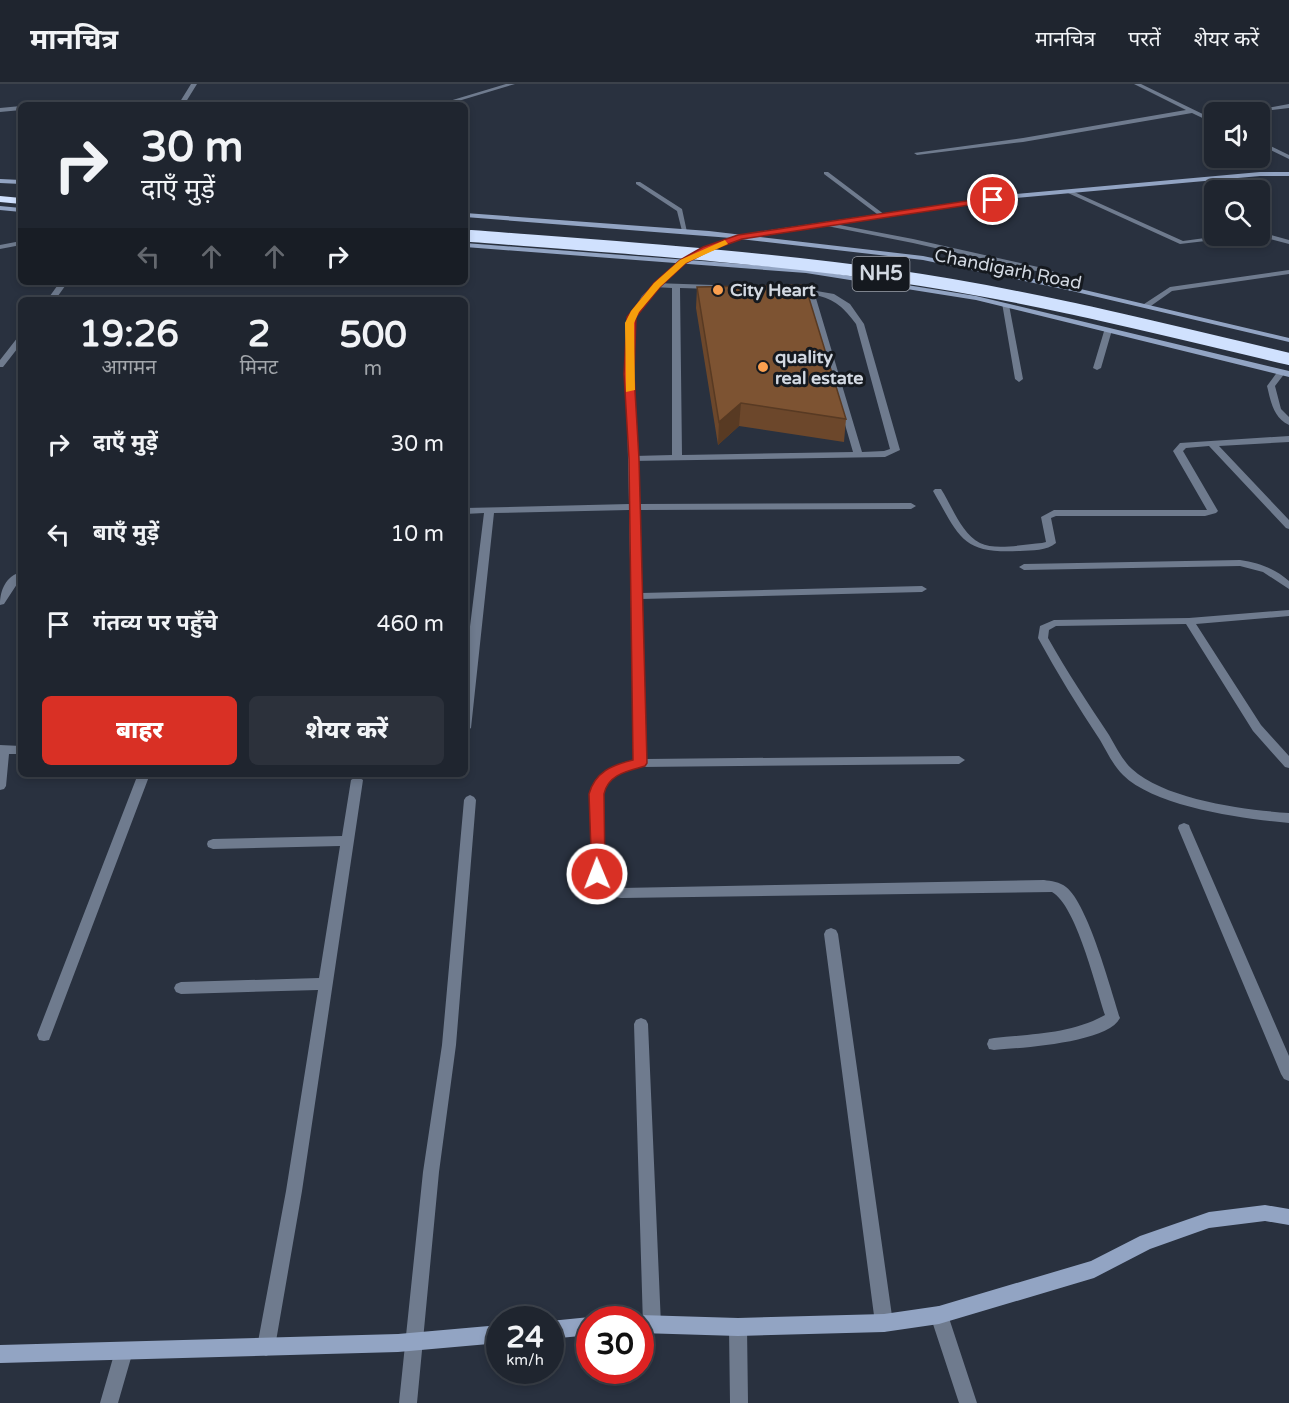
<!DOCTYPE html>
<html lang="hi">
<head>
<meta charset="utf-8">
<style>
  :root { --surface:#1f252f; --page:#2c313b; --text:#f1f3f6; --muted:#a1a5aa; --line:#3c424b; --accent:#d93025 }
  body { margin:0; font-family:"Varela Round","Noto Sans Devanagari",sans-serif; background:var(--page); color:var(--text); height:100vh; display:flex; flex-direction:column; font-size:22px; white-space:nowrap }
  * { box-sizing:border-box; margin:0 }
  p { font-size:20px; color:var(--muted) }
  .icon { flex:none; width:33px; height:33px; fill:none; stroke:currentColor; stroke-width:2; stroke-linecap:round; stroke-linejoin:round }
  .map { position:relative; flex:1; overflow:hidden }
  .panel { position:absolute; left:18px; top:213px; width:450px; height:480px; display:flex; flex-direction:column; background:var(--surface); border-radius:9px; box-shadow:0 3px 9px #0003,0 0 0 2px var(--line) }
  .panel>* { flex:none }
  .top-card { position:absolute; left:18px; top:18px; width:450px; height:183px; border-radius:9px; box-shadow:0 3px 9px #0003,0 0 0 2px var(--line); background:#1f252f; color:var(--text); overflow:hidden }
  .buttons { position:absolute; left:1204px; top:18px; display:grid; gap:12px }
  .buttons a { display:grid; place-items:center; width:66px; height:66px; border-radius:9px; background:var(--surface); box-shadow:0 3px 9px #0003,0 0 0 2px var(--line); font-size:30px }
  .speed { position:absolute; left:486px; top:1222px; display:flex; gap:12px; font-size:30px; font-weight:700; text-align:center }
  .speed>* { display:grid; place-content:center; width:78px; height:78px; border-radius:50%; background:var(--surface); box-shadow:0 3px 9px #0003,0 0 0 2px var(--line); line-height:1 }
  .speed small { font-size:15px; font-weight:400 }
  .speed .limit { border:9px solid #d22; background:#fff; color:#111 }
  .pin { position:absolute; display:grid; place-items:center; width:51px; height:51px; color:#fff; margin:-26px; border:3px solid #fff; border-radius:50%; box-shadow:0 2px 6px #0007 }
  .me { position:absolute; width:66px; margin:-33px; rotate:359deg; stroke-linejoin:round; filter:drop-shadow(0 0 4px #0008) }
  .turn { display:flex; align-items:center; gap:21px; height:126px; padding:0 24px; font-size:27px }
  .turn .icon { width:78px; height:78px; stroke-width:2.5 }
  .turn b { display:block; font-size:42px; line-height:51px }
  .lanes { display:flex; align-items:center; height:57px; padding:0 24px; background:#0003; justify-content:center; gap:30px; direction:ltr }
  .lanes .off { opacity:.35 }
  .eta { display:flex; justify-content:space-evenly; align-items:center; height:102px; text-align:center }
  .eta b { font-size:36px; font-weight:800; line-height:42px }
  .button { display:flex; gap:12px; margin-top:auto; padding:12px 24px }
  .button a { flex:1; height:69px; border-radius:9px; background:var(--accent); color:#fff; font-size:24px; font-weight:800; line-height:69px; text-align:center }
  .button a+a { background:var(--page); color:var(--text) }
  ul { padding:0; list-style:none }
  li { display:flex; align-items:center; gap:18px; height:90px; padding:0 24px }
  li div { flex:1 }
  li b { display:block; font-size:22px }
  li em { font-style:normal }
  header { display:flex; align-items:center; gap:36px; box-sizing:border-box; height:84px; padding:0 30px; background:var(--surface); border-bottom:2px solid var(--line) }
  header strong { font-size:28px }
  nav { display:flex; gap:33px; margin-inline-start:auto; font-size:21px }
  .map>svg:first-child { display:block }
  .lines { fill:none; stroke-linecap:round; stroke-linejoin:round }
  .lane { fill:#6f7b8e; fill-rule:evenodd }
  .street { fill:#6f7b8e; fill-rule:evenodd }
  .secondary { fill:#92a4c3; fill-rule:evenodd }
  .highway { fill:#d0e1fe; fill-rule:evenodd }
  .highway-bridge-far1 { stroke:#d0e1fe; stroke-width:9 }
  .highway-bridge { stroke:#d0e1fe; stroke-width:12 }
  .wall { fill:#6c472b }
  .shaded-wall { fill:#583a23 }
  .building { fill:#7d5332; stroke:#583a23; stroke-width:1.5 }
  .route { fill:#d93025; stroke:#8d1f18; stroke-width:1.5 }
  .slow { fill:#f59e0b }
  .poi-dot { fill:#fa9f4f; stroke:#15191f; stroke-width:2 }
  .labels { text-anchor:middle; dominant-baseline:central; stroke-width:6; stroke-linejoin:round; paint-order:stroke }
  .far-street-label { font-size:18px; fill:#d3d9e2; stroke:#15191f }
  .far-poi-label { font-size:18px; font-weight:bold; fill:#d3d9e2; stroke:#15191f; text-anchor:start }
  .shield { fill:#15191f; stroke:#9a9fa8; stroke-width:1.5 }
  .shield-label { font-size:20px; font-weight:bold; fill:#d3d9e2 }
</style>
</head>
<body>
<header>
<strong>मानचित्र</strong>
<nav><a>मानचित्र</a><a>परतें</a><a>शेयर करें</a></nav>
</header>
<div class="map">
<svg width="1289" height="1319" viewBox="0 0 1289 1319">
  <rect width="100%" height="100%" fill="#29313f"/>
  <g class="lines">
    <path class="lane" d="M181,18L183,21H52L55,19Z
      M21,22V26L0,28V24Z
      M824,138L913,155L1047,185L1072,195L1076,205L1069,207L1066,198L1045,189L913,159L822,141L821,140Z
      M654,199L713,201L717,203L713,205L680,204L682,371L853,368L807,210L801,207L805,205L834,210L850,220L864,240L900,366L885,373L631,377L629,375L634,372L672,371V204L654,203ZM815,211C835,215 844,224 856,240L890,365L884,367L862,368Z"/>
    <path class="street" d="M191,0H197L184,21H178Z
      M506,0H515L445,21H436Z
      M1134,0H1141L1215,36V40L1192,29L1023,58L917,71L914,69L1023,54L1186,26Z
      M1289,20V24L1264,27L1261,25Z
      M1260,57L1289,71V75L1260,61Z
      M824,88H828L885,131V133H881L824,90Z
      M636,98H640L682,125L687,148L682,147L677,127L636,100Z
      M1068,107H1072L1183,157L1220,152H1234L1231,154L1180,160L1068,109Z
      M1260,148L1289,156V160L1258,152H1260Z
      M21,157V161L0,165V161Z
      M680,175L687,177L648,215L633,239L638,420L911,419L916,422L911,425L639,426L641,509L922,502L927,505L922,508L641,515L646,675L959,672L965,676L959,680L640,683C628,686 615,689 607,700C598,712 605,779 606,798L611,802L621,804L1044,796C1051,797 1060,798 1066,803C1088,820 1111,906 1120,934C1108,959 1020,964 994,966L989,965L987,960L989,955L994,954C1031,950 1071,950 1105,931C1096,904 1076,821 1052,808L621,814C610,812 599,811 592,800L590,710C598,688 612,682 634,676L629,426L494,429L471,644L465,648V583L484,429L465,430V424L629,420L625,239L642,212Z
      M1289,186V190L1172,207L1148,224L1141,222L1170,203Z
      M60,198H68L55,216H47Z
      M1002,219L1009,221L1023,295L1019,298L1015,295Z
      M1105,244L1112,246L1101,284L1097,286L1093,284Z
      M18,253H21V260L3,283H0V276Z
      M1281,286L1285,289L1275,302L1281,325L1289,333V341C1273,333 1271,318 1267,302L1278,287Z
      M1289,352V358L1219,362L1289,436V445L1286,444L1209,362L1186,364L1183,367L1218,427L1216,429L1205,432H1056L1051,434L1056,459C1047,467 1032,466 1020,467C962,470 960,454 933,407L935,405H941C952,422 961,449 980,459C996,467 1024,460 1042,459L1046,458L1041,433L1054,426H1207L1173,367L1180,359Z
      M1240,476C1259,479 1274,484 1289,497V505L1263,488L1240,482L1024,486L1019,483L1024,480Z
      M21,488V494L4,520L0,521C0,506 6,492 21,488Z
      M1289,526V532L1196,540L1261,641L1289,672V684L1285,683L1253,647L1186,540L1056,542L1049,546L1048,554C1067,588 1088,619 1109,651C1116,663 1122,676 1132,685C1166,716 1245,726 1289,729V739C1244,735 1155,723 1123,691C1113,681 1107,668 1100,656C1078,623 1057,589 1038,554L1040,542L1054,536L1189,534Z
      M0,661L21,662V670H9L6,702L4,705L0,706Z
      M138,690H150L51,951L49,956L44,957L39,956L37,951Z
      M357,692L363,696L302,1107L275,1263L272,1269L266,1272L260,1269L257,1263L286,1107L318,906L181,910L176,908L174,904L176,900L181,898L319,894L340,762L213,765L208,763L207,760L208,757L213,755L342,752L351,696Z
      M470,711L474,713L476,716L456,961L439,1088L417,1319H399L423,1088L442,961L464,716L466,713Z
      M1184,739L1189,741L1190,744L1289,972V997L1284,995L1281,990L1178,744L1179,741Z
      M831,844L836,846L838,850L893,1239L890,1245L884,1248L878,1245L875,1239L824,850L826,846Z
      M641,934L646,936L648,940L661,1241L658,1247L652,1250L646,1247L643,1241L634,940L636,936Z
      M939,1222L945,1225L948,1231L977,1319H959L930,1231L933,1225Z
      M738,1234L744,1237L747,1243L748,1319H730L729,1243L732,1237Z
      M124,1258L130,1261L133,1267L118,1319H100L115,1267L118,1261Z"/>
    <path class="secondary" d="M1260,88H1289V92H1260L1015,114L757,152L754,150L757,148L1015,110Z
      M0,95L21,96V100L0,99Z
      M0,122L21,124V128L0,126Z
      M465,129L709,147L923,172L1072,203L1289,254V258L1072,207L923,176L740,155L692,174L688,172L689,170L731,154L465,133Z
      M465,159L806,185L976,212L1289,287V293L976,216L806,189L465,163Z
      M1265,1121L1289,1125V1141L1265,1137L1209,1144L1150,1165L1094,1194L939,1240L884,1248L738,1252L640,1249V1236H633L640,1231L738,1234L884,1230L939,1222L1091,1177L1140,1152L1209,1128Z
      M590,1233L596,1236H590V1251L550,1255V1237Z
      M500,1241V1259L398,1268L0,1279V1261L398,1250Z"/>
    <path class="highway" d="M0,112L21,114V120L0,118Z"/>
    <path class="highway-bridge-far1" d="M465,152L492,154"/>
    <path class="highway-bridge" d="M471,152C613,163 754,172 895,192C1028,211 1158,244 1289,275"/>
  </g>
  <path class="wall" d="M697,203L846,335L844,358L739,342L718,361L696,224Z"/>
  <path class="shaded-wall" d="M741,319L739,342L718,361L719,338Z"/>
  <path class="building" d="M805,201L846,335L741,319L719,338L697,203Z"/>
  <path class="route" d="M993,113L996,117L742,155L709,167L686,179L660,203L636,233L634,290L639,375L647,679L645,682C628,687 608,690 604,710L605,790L597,796L592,794L589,710C595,688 612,681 633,676L629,375L624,290L627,233L654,199L680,176L703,163L738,151Z"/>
  <path class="slow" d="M725,156L728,160L686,179L660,203L639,228L634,239L635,306L626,308L625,239L631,227L654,199L680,176Z"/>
  <g class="poi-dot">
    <circle cx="718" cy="206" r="6"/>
    <circle cx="763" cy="283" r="6"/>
  </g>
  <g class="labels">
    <g class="far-street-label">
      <text transform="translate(1008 185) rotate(11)">Chandigarh Road</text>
    </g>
    <g class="far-poi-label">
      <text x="730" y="206">City Heart</text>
      <text x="775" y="273">quality<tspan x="775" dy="21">real estate</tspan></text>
    </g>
    <rect class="shield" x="852.5" y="173" width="57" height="34" rx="4.5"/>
    <g class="shield-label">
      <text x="881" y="190">NH5</text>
    </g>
  </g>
</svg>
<div class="buttons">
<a><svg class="icon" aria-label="sound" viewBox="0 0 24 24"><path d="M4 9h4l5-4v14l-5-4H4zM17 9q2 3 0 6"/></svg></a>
<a><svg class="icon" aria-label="search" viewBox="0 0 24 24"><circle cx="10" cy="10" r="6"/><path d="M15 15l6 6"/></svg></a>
</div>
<div class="speed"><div>24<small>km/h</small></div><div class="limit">30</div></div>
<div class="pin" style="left:993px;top:116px;background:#d93025"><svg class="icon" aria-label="arrive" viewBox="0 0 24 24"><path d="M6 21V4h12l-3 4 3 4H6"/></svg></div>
<svg class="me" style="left:597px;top:790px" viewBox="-20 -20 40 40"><circle r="17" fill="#d93025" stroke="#fff" stroke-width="3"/><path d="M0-11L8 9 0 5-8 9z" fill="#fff"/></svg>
<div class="top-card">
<div class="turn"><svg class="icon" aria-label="right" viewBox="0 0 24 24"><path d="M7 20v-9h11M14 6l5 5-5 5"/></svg><div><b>30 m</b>दाएँ मुड़ें</div></div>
<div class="lanes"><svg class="icon off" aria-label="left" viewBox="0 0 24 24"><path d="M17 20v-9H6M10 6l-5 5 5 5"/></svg><svg class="icon off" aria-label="ahead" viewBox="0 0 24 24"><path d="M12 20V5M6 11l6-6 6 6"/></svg><svg class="icon off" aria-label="ahead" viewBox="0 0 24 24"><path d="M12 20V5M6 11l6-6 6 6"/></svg><svg class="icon" aria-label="right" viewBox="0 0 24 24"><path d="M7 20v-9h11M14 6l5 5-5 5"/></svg></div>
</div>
<section class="panel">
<div class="eta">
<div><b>19:26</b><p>आगमन</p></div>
<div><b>2</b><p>मिनट</p></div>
<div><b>500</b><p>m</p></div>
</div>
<ul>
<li><svg class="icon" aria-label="right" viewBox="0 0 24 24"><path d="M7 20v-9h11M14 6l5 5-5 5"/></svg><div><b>दाएँ मुड़ें</b></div><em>30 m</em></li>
<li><svg class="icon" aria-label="left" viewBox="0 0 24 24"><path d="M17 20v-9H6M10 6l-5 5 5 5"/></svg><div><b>बाएँ मुड़ें</b></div><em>10 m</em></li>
<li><svg class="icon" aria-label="arrive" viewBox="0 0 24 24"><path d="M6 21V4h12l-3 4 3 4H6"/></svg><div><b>गंतव्य पर पहुँचे</b></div><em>460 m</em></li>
</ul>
<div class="button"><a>बाहर</a><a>शेयर करें</a></div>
</section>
</div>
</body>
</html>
